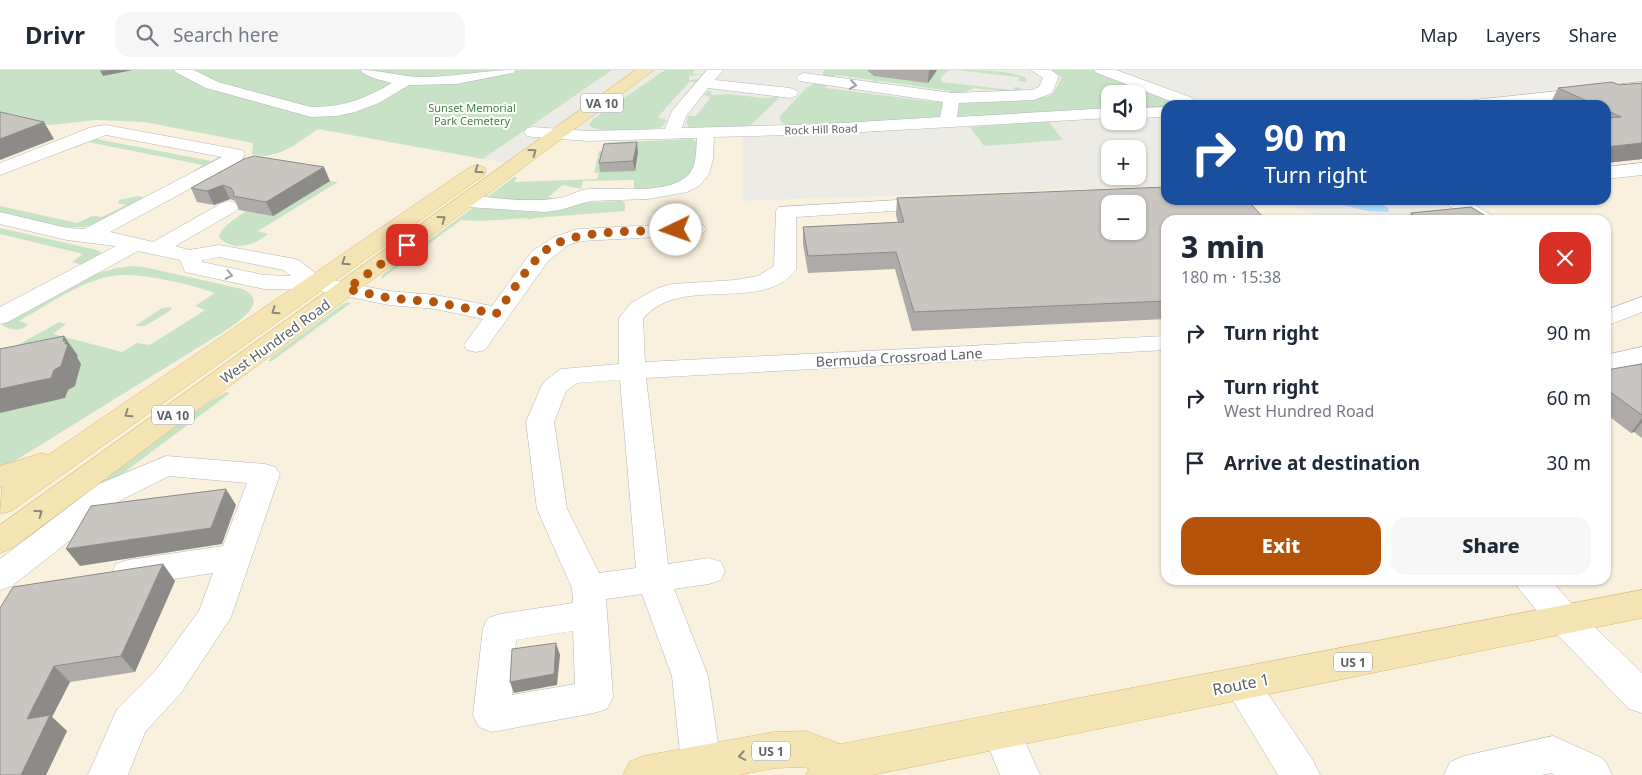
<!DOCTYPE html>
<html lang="en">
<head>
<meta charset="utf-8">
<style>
  :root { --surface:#fff; --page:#f6f6f7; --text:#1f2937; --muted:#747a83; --line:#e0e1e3; --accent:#b45309 }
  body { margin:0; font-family:"Noto Sans",sans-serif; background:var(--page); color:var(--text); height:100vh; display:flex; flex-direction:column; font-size:19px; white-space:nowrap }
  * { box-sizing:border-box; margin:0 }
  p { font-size:16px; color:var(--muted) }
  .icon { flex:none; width:28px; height:28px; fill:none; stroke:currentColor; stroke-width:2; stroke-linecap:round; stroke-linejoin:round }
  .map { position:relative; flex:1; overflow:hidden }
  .drawer { position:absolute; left:1161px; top:145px; width:450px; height:370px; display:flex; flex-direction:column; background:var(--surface); border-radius:15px; box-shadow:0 1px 4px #0004 }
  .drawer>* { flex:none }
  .banner { position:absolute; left:1161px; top:30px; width:450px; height:105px; border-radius:15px; box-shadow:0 1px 4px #0004; background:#1a4fa0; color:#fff; overflow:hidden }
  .controls { position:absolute; left:1101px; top:15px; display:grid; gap:10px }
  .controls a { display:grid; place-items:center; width:45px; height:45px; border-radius:10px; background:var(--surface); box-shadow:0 1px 4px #0004; font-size:25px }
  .pin { position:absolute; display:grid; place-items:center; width:42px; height:42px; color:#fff; margin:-21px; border-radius:10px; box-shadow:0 2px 8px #0006 }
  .me { position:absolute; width:55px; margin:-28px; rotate:267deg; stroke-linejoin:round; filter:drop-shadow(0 0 4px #0008) }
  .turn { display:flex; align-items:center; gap:18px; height:105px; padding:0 20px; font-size:22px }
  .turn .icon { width:65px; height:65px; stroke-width:2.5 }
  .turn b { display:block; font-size:35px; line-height:42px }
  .round { display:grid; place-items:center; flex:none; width:52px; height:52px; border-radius:15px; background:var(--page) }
  .summary { display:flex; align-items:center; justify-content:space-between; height:85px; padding:0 20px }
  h1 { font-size:30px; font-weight:800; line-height:38px }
  .cta { display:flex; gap:10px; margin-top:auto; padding:10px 20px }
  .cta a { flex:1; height:58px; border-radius:15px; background:var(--accent); color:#fff; font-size:20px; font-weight:800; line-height:58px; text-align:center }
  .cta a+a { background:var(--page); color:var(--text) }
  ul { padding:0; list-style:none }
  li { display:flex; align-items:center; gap:15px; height:65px; padding:0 20px }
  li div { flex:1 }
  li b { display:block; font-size:19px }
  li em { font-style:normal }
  header { display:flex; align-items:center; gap:30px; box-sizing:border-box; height:70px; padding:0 25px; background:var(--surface); border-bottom:1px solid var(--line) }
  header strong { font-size:24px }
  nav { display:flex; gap:28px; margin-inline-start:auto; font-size:18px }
  .search { width:350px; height:45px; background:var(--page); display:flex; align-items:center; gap:12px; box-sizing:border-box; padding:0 18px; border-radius:15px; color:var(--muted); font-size:19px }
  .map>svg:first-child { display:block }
  .commercial { fill:#f9f1de; fill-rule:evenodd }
  .green { fill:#c8e2c5 }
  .water { fill:#afdcf4 }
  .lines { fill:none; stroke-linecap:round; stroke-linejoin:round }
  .minor-casing { stroke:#b2b5b8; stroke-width:1 }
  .major-casing { stroke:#dfb56d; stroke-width:1 }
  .minor { fill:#fff; fill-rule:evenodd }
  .major { fill:#f4e4b3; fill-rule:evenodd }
  .wall { fill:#adaaa7 }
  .shaded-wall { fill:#8d8b88 }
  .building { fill:#c9c6c2; stroke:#8d8b88; fill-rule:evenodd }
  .oneway { stroke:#9ea0a2 }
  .oneway2 { stroke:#8a887c }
  .route { stroke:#b45309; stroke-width:9; stroke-dasharray:0 16.2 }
  .labels { text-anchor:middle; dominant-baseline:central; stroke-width:4; stroke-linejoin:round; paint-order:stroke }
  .far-park-label { font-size:11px; fill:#437f41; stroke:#fff }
  .far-street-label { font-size:11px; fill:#5d6164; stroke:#fff }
  .shield { fill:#fff; stroke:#8e9092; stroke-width:1 }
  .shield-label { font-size:12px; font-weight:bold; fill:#5d6164 }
  .street-label { font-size:14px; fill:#5d6164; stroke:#fff }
  .near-street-label { font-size:16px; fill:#5d6164; stroke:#fff }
</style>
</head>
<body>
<header>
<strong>Drivr</strong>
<div class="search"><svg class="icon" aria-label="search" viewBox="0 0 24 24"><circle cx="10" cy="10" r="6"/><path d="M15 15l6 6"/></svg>Search here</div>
<nav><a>Map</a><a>Layers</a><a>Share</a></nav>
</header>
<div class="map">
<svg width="1642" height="705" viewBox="0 0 1642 705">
  <rect width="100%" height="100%" fill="#edebe5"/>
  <path class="commercial" d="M1642,10V705H0V24L318,59L517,95L557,65L743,62V131L1166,116V130H1271L1333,150H1166V510H1606V150H1397L1450,143L1428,130H1606V35H1418ZM1110,134H1138V161H1110Z"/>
  <path class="green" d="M0,0H612L483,89L318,59C299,72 275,92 252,84L253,73L144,52L96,50L50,55L0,50Z
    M665,0H694L693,4H704L689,6V10L700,9L699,12H689L658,47L667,50L662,57C648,60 598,66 589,55L593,49Z
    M824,0H950L945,3L941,7V12L1012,20L1015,17L1023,18L1016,22H1008L974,18L962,24L947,23L951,21L879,11L869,14L868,13L874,10L836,5L833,8L822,6Z
    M956,0C977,0 1005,0 1025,7L1027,12L1018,11L1019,7Z
    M1049,0H1095L1185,35H1166V39L1138,40V24H1110V41L963,47L956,46V34L963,30L1046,27L1053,24L1062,7Z
    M816,13L827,15L825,18L935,32H940L938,28L944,31L941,46L938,48L793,56L782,53L779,48L781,45L807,17Z
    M710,20L712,25L728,24L765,28L780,27L751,55L745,58H690L686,53L688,46H696L711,27L703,25Z
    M1048,51L1063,70L984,76L970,57Z
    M104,65L97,69L211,91L221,86L227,87L196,102L193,101L203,95L88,72L75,78L68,77Z
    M692,69L699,73L697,101L675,117L637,120L634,118V110L583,111L581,119L563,115L548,127L566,131H506L487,127L514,107L517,108L514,112L597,109L599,103H594L599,81H612L613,75H603L604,73Z
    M330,111L338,112L258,161L268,164C254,176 232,182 219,167C220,153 270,126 284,121C298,116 315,114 330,111Z
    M138,126L144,128C127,138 108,151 88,156C63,162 25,147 0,142V136L77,153L92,146L102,147L126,135L118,133L119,130Z
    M622,131L625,133V141L535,148L527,150L528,148L480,151L461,150L383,208H381L383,204L475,136Z
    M0,158L97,180L101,182L99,187L82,195L72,192L83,184L0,164Z
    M132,196L144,197L242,219C270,230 241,250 228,259L0,400V285L59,252L66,254L53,264L122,282L137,273L150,275L205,240L195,236L215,223C190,214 137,201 112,206C79,212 48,235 19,251L28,254C22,263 8,260 1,254L91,205L117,198Z
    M348,232L351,233L272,291H268L272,286L343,234Z
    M170,237L172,238L171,240L145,256H135L162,238Z
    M226,322L230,323L33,471L27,470L30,464L212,330Z"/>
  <path class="water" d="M1323,130H1377L1389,139L1388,142L1367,141Z"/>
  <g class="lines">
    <defs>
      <path id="minor" d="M174,0H194L218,12L311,37C342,38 366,28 392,13C382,10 367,8 360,0C381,0 398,6 418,7C451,8 483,0 516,0L513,3L456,14L409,15L379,33L355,42L337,46L311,47L206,18L177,3Z
        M707,0H723L715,10L790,18L796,20L798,23L796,26L790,28L708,18L686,46L682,58L826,54L940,47L943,32L799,11L796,8L799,5L804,3L952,23L1032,20L1039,17L1043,8L1031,0H1051L1059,6L1052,23L1034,30L959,33L957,47L1110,38V48L826,64L714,67L713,89L709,104L699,116L687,122L648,129L590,131L560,140L545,142L467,137L460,135L457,131L460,127L467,125C497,128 529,133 559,128C569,127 578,120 588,119C615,117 664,125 686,107C697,99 696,81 697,68L588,71L533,67L527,66L524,62L527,58L533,57L588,61L665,59L672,41Z
        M1094,0H1116L1190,27L1201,35H1181L1097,3Z
        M1642,12V22L1519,35H1466L1468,32L1474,30Z
        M1166,37V47L1138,48V38Z
        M106,55L236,79L242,80L245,84L241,91L110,162L153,172L222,133L229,131L236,133L239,137L236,141L175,176L189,180L219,175L290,188L298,190L322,208L389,221L435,225L492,236L532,181L554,167L578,159L696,153L703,155L706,159L703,163L696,165L581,171L568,175L548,191L485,280L476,282L467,280L464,275L483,249L435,239L389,235L315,220L264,219L185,202L180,190L138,181L8,252L0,254V237L116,176L67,170L0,154V142L67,158L84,159L222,87L106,65L0,105V93L92,57ZM219,187L283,200L291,206L264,205L202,192V190Z
        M1642,93V105L1606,109V97Z
        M933,128L940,130L943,134L940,138L796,147V199C764,245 679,203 643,249L645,292L1166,266V280L646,308L668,494L709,488L721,492L725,501L721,510L709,514L674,519L708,606L721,693L715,705H687L681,693L672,606L642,524L606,529L613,627L607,639L594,643L492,662L479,657L473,645L483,558L488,548L500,544L573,533L572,518L537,439L526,352L541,317L545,311L561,299L619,294V248L631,233L658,218L672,214L735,210L758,206L774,196L776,141L779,137ZM620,310L636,498L599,503L567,439L554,352L566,321L577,313ZM573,561L575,614L512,625L516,570Z
        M1443,130H1467L1493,146L1496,150H1472L1446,134Z
        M1642,227V242L1606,256V240Z
        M1642,277V293L1606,301V285Z
        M166,386L265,394L275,397L280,404L231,547L181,623L145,662L128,705H88L117,639L155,601L199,541L213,503L128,516L116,512L112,503L116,494L128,490L223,476L247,413L169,406L121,430L12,516L0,520V489L99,414Z
        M1514,510H1551L1576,539L1642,603V643L1629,639L1552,559L1519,519Z
        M1241,598L1254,603L1314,692L1320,705H1278L1223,614L1228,603Z
        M1001,643L1015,649L1040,705H1000L982,661L987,649Z
        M1553,666L1600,687L1606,692L1612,705H1555L1551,703L1542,705H1444L1450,692L1464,686Z"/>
      <path id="major" d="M636,0H654L11,479L0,483V455Z
        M477,95L484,97L486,101L484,105L11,441L0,444L2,417H0V396L42,383L48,385L470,97Z
        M1642,520V548L872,705H806L809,699L805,697L774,698L739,705H623L629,692L643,686L774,662L806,661L840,674Z"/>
    </defs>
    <use href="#minor" class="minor-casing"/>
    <use href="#major" class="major-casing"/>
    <use href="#minor" class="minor"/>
    <use href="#major" class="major"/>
  </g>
  <path class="wall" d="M864,0H937L928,13L874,6L867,0Z
    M1642,13V89L1606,93V35H1552L1550,34L1558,18L1619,15Z
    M638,82L635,101L600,102L599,93Z
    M244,89L330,111L273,146L239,140L235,131L230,129L214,135L197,132L191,118Z
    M897,128L1166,150V249L912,261L895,199L808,203L803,174V157L898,153L896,145Z
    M1411,143L1492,150L1408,149Z
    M1642,294V368L1634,362L1631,363L1606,344V300Z
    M163,494L175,511L135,602L70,612L52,647L67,661L46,705L0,538Z"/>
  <path class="shaded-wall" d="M112,0H133L103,6L101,2Z
    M929,0H937L928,13Z
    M44,52L54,69L0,90V69Z
    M637,72L638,82L635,101L633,91Z
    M1642,73V89L1606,93V77Z
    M324,97L330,111L273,146L266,132Z
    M223,115L230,129L214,135L207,121Z
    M64,266L78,286L77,287L81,294L75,316L68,320L65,328L0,343V319Z
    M1642,348V352L1634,362L1631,363Z
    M226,419L236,435L222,474L80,496L66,479Z
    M163,494L175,511L135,602L121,586Z
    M556,573L560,585L557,615L514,623L510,612Z
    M54,596L70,612L52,647L67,661L46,705H21L27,649Z"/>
  <path class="building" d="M101,0H112L101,2Z
    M1612,12L1619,15L1642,13V73L1606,77V48L1621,47L1606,40V35H1596L1558,18Z
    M0,42L44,52L0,69Z
    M637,72L633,91L599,93L604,74Z
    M254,86L324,97L266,132L233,126L234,123L231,118L223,115L207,121L191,118L244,89Z
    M1166,117V130H1247L1266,150H1166V231L914,242L896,182L808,186L803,157L904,152L897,128ZM1110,134H1138V161H1110Z
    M1471,137L1492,150H1397L1417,148L1411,143Z
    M64,266L63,271H66L65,274H68L61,296L54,300L51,308L0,319V279Z
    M1642,294V345L1606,319V300Z
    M226,419L211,458L66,479L91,436Z
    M163,494L121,586L54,596L27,649L50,645L21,705H0V538L13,517Z
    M556,573L554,604L510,612L512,579Z"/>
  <defs><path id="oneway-chevron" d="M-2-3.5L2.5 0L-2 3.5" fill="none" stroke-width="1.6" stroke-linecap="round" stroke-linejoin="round" transform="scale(1.25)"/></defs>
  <g class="oneway">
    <use href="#oneway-chevron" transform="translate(853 15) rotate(8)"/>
    <use href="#oneway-chevron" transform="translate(229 205) rotate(12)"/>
  </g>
  <g class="oneway2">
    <use href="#oneway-chevron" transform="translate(533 82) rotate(-36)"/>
    <use href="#oneway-chevron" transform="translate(478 100) rotate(145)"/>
    <use href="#oneway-chevron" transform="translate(442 149) rotate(-36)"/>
    <use href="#oneway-chevron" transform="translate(345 192) rotate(145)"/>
    <use href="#oneway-chevron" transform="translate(275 241) rotate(145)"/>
    <use href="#oneway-chevron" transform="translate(128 344) rotate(145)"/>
    <use href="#oneway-chevron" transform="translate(39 443) rotate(-36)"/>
    <use href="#oneway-chevron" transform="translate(742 686) rotate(170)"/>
  </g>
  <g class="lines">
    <path class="route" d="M407,175L347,219L389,228L435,232L496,244C512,223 526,197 546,180C572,158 641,162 676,160"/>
  </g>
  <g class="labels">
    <g class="far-park-label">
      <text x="472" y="37">Sunset Memorial<tspan x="472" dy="13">Park Cemetery</tspan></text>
    </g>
    <g class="far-street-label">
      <text transform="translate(821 59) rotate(-2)">Rock Hill Road</text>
    </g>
    <g class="shield">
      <rect x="581" y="23.5" width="42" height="19" rx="4"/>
      <rect x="152" y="335.5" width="42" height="19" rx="4"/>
      <rect x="1334" y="582.5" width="38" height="19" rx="4"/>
      <rect x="752" y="671.5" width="38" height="19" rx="4"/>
    </g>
    <g class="shield-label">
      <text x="602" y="33">VA 10</text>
      <text x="173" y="345">VA 10</text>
      <text x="1353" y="592">US 1</text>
      <text x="771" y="681">US 1</text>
    </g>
    <g class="street-label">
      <text transform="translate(275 271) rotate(-36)">West Hundred Road</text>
      <text transform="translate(899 287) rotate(-3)">Bermuda Crossroad Lane</text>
    </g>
    <g class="near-street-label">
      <text transform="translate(1241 614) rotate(-11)">Route 1</text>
    </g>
  </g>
</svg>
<div class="controls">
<a><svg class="icon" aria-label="sound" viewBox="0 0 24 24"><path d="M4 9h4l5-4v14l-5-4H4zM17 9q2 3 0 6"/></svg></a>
<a>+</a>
<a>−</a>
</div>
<div class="pin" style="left:407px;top:175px;background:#d93025"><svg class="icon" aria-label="arrive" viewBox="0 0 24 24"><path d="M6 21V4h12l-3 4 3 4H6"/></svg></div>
<svg class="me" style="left:676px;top:160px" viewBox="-20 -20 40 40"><circle r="19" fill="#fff"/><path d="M0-13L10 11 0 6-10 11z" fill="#b45309"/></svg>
<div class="banner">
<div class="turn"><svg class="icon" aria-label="right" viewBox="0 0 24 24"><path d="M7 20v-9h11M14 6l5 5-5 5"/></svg><div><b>90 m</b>Turn right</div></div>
</div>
<section class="drawer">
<div class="summary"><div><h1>3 min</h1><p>180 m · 15:38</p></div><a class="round" style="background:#d93025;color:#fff"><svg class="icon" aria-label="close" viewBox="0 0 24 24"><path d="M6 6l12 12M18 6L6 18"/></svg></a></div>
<ul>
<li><svg class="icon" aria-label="right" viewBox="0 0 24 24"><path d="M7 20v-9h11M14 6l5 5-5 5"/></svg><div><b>Turn right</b></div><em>90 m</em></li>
<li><svg class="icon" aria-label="right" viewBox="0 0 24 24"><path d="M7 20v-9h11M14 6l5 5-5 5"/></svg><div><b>Turn right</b><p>West Hundred Road</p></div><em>60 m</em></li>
<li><svg class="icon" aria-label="arrive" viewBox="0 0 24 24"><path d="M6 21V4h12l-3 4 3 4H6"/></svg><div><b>Arrive at destination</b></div><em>30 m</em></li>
</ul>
<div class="cta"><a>Exit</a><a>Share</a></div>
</section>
</div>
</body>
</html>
